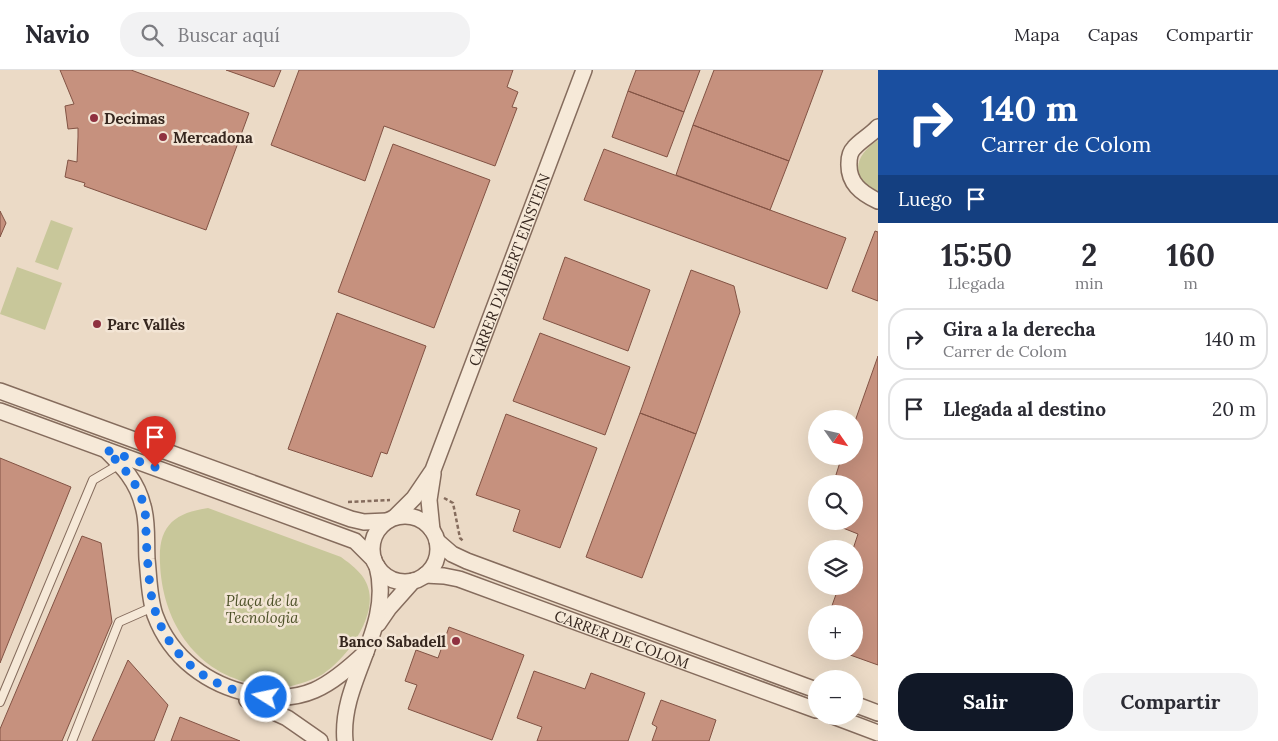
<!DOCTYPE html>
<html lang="es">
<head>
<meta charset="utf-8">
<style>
  :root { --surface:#fff; --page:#f2f2f3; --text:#2b2b33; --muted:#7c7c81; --line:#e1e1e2; --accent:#111827 }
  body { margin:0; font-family:Lora,serif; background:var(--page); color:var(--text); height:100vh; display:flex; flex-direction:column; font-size:19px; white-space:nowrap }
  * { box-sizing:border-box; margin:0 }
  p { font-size:16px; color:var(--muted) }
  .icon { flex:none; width:28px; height:28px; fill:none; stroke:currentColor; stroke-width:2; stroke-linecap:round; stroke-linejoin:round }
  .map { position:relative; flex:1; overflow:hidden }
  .panel { display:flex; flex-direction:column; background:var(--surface); width:400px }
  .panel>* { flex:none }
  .top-card { background:#1a4fa0; color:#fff; overflow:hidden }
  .needle { width:32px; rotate:124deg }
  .buttons { position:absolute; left:808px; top:340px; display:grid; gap:10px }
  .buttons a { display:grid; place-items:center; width:55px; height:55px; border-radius:50%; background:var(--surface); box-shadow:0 5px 20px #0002; font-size:25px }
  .pin { position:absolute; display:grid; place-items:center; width:42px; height:42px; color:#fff; margin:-51px -21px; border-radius:50% 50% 50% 0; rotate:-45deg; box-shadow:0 0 5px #0007 }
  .pin .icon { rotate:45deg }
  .me { position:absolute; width:55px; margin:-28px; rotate:280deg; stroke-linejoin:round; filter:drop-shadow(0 0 4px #0008) }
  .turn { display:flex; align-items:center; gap:18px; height:105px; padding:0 20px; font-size:22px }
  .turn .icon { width:65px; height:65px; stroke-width:2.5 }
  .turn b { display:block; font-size:35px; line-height:42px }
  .then { display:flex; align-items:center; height:48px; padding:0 20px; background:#0003; gap:10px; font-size:19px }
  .eta { display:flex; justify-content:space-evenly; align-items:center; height:85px; text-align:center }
  .eta b { font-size:30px; font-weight:700; line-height:35px }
  .cta { display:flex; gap:10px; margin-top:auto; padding:10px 20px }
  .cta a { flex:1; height:58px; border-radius:20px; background:var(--accent); color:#fff; font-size:20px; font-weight:700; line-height:58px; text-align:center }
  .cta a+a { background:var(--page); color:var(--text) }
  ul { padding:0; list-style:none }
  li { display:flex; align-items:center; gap:15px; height:62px; margin:0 10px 8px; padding:0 10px; border:2px solid var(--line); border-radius:20px }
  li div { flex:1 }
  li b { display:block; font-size:19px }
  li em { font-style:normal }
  header { display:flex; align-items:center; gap:30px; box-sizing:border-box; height:70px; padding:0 25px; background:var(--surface); border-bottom:1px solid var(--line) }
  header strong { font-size:24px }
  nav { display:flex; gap:28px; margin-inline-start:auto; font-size:18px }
  .search { width:350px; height:45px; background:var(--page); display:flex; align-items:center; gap:12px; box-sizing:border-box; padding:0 18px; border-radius:20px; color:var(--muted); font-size:19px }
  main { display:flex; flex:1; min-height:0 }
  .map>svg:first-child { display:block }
  .green { fill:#c8c79a }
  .building { fill:#c6917e; stroke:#825344 }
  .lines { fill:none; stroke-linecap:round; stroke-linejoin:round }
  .service-casing { stroke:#856c5d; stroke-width:10 }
  .minor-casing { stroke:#856c5d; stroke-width:18 }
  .path { stroke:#856c5d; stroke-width:2.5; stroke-dasharray:4 2.5; stroke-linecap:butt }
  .service { stroke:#f6e9d8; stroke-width:8 }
  .minor { stroke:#f6e9d8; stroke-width:15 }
  .route { stroke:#1a73e8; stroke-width:9; stroke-dasharray:0 16.2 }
  .poi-dot { fill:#8f3140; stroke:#f3e5d5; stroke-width:2 }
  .labels { text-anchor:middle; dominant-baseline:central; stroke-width:5; stroke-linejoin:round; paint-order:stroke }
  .poi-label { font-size:15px; font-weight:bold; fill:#36271f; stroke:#f3e5d5; text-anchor:start }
  .street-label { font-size:15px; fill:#36271f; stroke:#f3e5d5 }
  .park-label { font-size:15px; font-style:italic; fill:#4d5128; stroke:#f3e5d5 }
</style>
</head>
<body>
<header>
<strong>Navio</strong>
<div class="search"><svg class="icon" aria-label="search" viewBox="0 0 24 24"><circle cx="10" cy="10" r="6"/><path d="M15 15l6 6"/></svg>Buscar aquí</div>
<nav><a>Mapa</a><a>Capas</a><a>Compartir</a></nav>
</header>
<main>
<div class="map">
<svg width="878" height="671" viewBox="0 0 878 671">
  <rect width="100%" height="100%" fill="#ebdac6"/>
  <path class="green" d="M878,70V124C850,109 853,86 878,70Z
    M51,150L73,158L58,200L35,192Z
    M17,197L62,213L45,260L0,244Z
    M208,438L341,487C353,496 366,505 369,521C375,550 346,589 323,604C313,610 299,614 288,617C275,619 263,616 250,613C193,600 162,549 160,493C158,456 174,443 208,438Z"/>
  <path class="building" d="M60,0H131L249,43L206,160L84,116L85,113L65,107L68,90L77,92L78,67V58L68,59L65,36L74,34Z
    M226,0H281L274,17Z
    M299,0H513L507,17L518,22L512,37L517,38L495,96L384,56L365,111L271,75Z
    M636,0H700L684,42L628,21Z
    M714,0H823L789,91L693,55Z
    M628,21L684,42L667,87L612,67Z
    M693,55L789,91L770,140L676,105Z
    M393,74L490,110L434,258L338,222Z
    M604,79L846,168L827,219L584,130Z
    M0,141L6,153L0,167Z
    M875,161L878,162V231L852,221Z
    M565,187L650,220L628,281L543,249Z
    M691,200L734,216L740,242L696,364L640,343Z
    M337,243L426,276L387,384L381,382L372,407L288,379Z
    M540,263L630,297L605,365L513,331Z
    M878,286V595L839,581H854V544H829L839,516H854L853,479L858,464L838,456L840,451H854V414H839L834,411L842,386H854V354Z
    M640,343L696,364L642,508L586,487Z
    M506,344L597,378L560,478L513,461L520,440L476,425Z
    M0,388L71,417L0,593Z
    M82,466L101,473L112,552L62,671H0V659Z
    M449,557L524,585L492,670L408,639L417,615L405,611L416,580L438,588Z
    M128,590L168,635L154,671H92Z
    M534,601L585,619L591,603L645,623L628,671H537L542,657L517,648Z
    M661,630L716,650L709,671H652L657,657L652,654Z
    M180,647L240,671H171Z"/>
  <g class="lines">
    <defs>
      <path id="service" d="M0,632L93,410L120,394
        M72,671L119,552L153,537"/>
      <g id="minor">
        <path d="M878,57C871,65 861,70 854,78C850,82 849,87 849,93C848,113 861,123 878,131"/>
        <path d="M0,321L351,449L364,452L387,451"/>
        <path d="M0,341L355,471L374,490"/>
        <path d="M106,380C123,397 137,411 143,436C148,452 146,472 147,489C149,507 149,528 155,545C171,588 208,615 251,624C303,636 330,616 366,582"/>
        <circle cx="405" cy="479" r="33"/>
        <path id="s1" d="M395,447L414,428L433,400L584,0"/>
        <path d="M432,460L429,430L433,404"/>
        <path d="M437,471L452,484L467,491L816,620"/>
        <path id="s2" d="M425,505L444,506L459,509L816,640"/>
        <path d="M378,554L389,538L413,511"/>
        <path d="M247,630L287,648L320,671"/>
        <path d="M854,634L878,643"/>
        <path d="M833,646L878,663"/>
        <path d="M345,671C339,611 394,558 377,496"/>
      </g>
    </defs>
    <use href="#service" class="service-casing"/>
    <use href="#minor" class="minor-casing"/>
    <path class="path" d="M444,428L453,433L460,468L464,472
      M348,432L390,430"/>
    <use href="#service" class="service"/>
    <use href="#minor" class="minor"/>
  </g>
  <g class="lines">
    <path class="route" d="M155,397L106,380C123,397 137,411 144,436C146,445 146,456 146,466C147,483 148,499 150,516C157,579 204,620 266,627"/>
  </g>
  <g class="poi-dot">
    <circle cx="94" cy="48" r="5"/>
    <circle cx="163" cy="67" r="5"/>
    <circle cx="97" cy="254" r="5"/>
    <circle cx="456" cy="571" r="5"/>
  </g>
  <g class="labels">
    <g class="poi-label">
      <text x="104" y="48">Decimas</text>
      <text x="173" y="67">Mercadona</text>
      <text x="107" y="254">Parc Vallès</text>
      <text x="446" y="571" text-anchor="end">Banco Sabadell</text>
    </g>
    <g class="street-label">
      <text stroke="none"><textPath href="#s1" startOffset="275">CARRER D'ALBERT EINSTEIN</textPath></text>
      <text stroke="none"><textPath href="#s2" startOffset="208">CARRER DE COLOM</textPath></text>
    </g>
    <g class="park-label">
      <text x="262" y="530">Plaça de la<tspan x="262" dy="17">Tecnologia</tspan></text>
    </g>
  </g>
</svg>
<div class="buttons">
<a><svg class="needle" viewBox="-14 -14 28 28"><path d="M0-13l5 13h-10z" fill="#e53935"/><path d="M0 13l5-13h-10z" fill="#7c7c81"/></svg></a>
<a><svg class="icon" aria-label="search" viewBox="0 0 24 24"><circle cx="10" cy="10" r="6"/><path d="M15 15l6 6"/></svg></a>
<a><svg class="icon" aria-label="layers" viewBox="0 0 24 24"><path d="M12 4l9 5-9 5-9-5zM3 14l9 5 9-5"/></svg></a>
<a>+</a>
<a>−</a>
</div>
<div class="pin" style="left:155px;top:397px;background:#d93025"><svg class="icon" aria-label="arrive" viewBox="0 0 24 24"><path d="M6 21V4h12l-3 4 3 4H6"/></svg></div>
<svg class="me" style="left:266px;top:627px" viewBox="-20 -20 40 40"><circle r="17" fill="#1a73e8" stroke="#fff" stroke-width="3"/><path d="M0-11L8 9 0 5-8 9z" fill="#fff"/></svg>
</div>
<section class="panel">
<div class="top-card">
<div class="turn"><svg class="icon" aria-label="right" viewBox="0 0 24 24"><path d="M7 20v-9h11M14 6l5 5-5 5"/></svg><div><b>140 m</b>Carrer de Colom</div></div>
<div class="then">Luego<svg class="icon" aria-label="arrive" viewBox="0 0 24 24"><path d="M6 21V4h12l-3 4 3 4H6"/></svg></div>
</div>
<div class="eta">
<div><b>15:50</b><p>Llegada</p></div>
<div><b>2</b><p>min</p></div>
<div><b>160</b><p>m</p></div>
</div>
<ul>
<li><svg class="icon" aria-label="right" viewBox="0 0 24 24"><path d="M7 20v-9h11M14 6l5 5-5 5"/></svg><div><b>Gira a la derecha</b><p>Carrer de Colom</p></div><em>140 m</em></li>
<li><svg class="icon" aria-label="arrive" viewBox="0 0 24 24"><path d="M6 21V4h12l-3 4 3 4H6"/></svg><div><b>Llegada al destino</b></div><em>20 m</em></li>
</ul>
<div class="cta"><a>Salir</a><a>Compartir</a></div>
</section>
</main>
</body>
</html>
